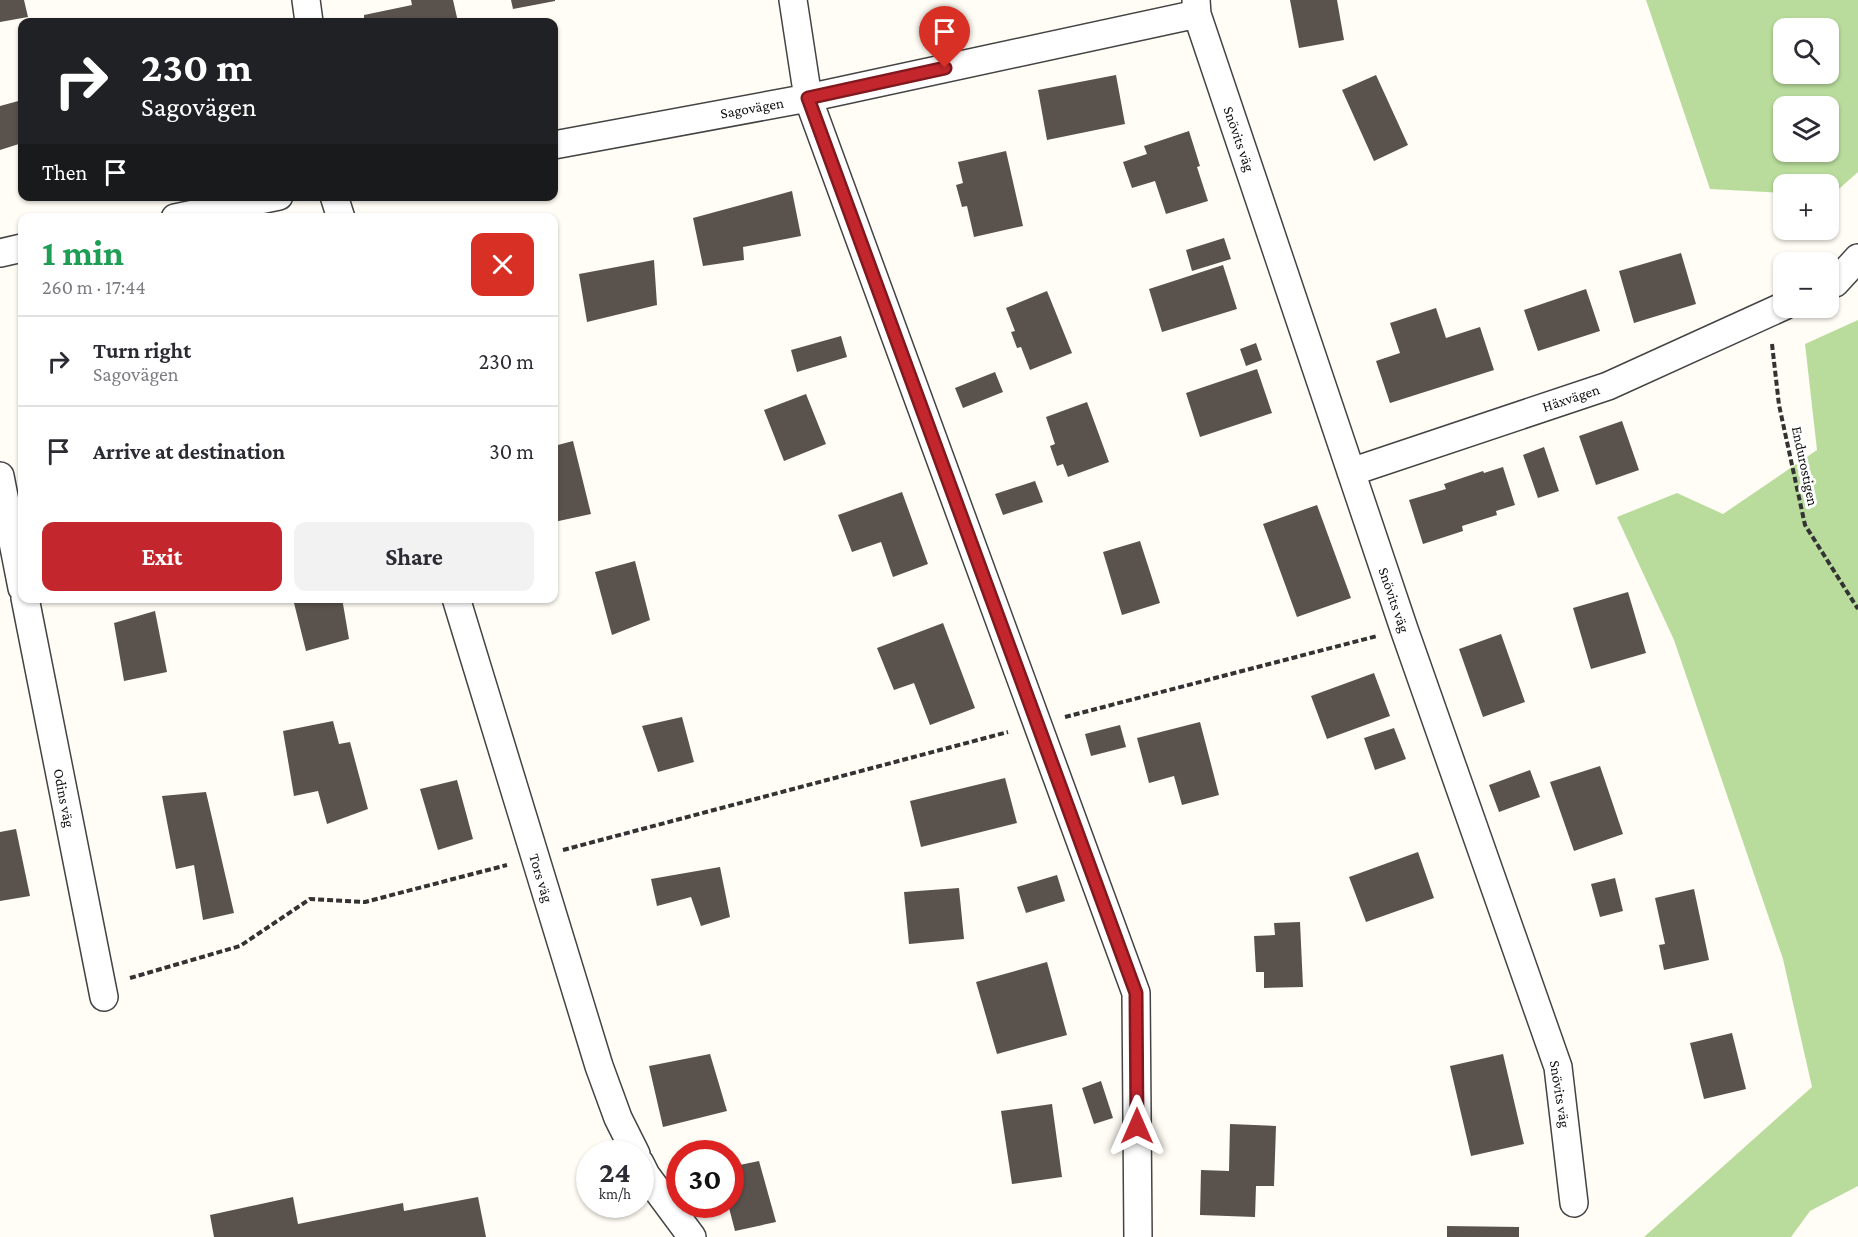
<!DOCTYPE html>
<html lang="en">
<head>
<meta charset="utf-8">
<style>
  :root { --surface:#fff; --page:#f2f2f3; --text:#2b2b33; --muted:#7c7c81; --line:#e1e1e2; --accent:#c4262e }
  body { margin:0; font-family:"Crimson Pro",serif; background:var(--page); color:var(--text); height:100vh; display:flex; flex-direction:column; font-size:22px; white-space:nowrap }
  * { box-sizing:border-box; margin:0 }
  p { font-size:20px; color:var(--muted) }
  .icon { flex:none; width:33px; height:33px; fill:none; stroke:currentColor; stroke-width:2; stroke-linecap:round; stroke-linejoin:round }
  .map { position:relative; flex:1; overflow:hidden }
  .drawer { position:absolute; left:18px; top:213px; width:540px; height:390px; display:flex; flex-direction:column; background:var(--surface); border-radius:12px; box-shadow:0 2px 4px #0004 }
  .drawer>* { flex:none }
  .hud { position:absolute; left:18px; top:18px; width:540px; height:183px; border-radius:12px; box-shadow:0 2px 4px #0004; background:#202124; color:#fff; overflow:hidden }
  .fabs { position:absolute; left:1773px; top:18px; display:grid; gap:12px }
  .fabs a { display:grid; place-items:center; width:66px; height:66px; border-radius:12px; background:var(--surface); box-shadow:0 2px 4px #0004; font-size:30px }
  .speed { position:absolute; left:576px; top:1140px; display:flex; gap:12px; font-size:30px; font-weight:700; text-align:center }
  .speed>* { display:grid; place-content:center; width:78px; height:78px; border-radius:50%; background:var(--surface); box-shadow:0 2px 4px #0004; line-height:1 }
  .speed small { font-size:15px; font-weight:400 }
  .speed .limit { border:9px solid #d22; background:#fff; color:#111 }
  .pin { position:absolute; display:grid; place-items:center; width:51px; height:51px; color:#fff; margin:-62px -26px; border-radius:50% 50% 50% 0; rotate:-45deg; box-shadow:0 0 6px #0007 }
  .pin .icon { rotate:45deg }
  .me { position:absolute; width:66px; margin:-33px; rotate:0deg; stroke-linejoin:round; filter:drop-shadow(0 0 4px #0008) }
  .turn { display:flex; align-items:center; gap:21px; height:126px; padding:0 24px; font-size:27px }
  .turn .icon { width:78px; height:78px; stroke-width:2.5 }
  .turn b { display:block; font-size:42px; line-height:51px }
  .then { display:flex; align-items:center; height:57px; padding:0 24px; background:#0003; gap:12px; font-size:22px }
  .round { display:grid; place-items:center; flex:none; width:63px; height:63px; border-radius:12px; background:var(--page) }
  .overview { display:flex; align-items:center; justify-content:space-between; height:102px; padding:0 24px }
  h1 { font-size:36px; font-weight:700; line-height:45px; color:#1e9e55 }
  .button { display:flex; gap:12px; margin-top:auto; padding:12px 24px }
  .button a { flex:1; height:69px; border-radius:12px; background:var(--accent); color:#fff; font-size:24px; font-weight:700; line-height:69px; text-align:center }
  .button a+a { background:var(--page); color:var(--text) }
  ul { padding:0; list-style:none }
  li { display:flex; align-items:center; gap:18px; height:90px; padding:0 24px; border-top:2px solid var(--line) }
  li div { flex:1 }
  li b { display:block; font-size:22px }
  li em { font-style:normal }
  .map>svg:first-child { display:block }
  .forest { fill:#b9dc9c; fill-rule:evenodd }
  .building { fill:#5a524d }
  .lines { fill:none; stroke-linecap:round; stroke-linejoin:round }
  .street-casing { stroke:#444; stroke-width:30 }
  .path { stroke:#333; stroke-width:4; stroke-dasharray:6 3; stroke-linecap:butt }
  .street { stroke:#fff; stroke-width:27 }
  .route-casing { stroke:#7f191e; stroke-width:15 }
  .route { stroke:#c4262e; stroke-width:10 }
  .labels { text-anchor:middle; dominant-baseline:central; stroke-width:6; stroke-linejoin:round; paint-order:stroke }
  .street-label { font-size:15px; fill:#111; stroke:#fff }
</style>
</head>
<body>
<div class="map">
<svg width="1858" height="1237" viewBox="0 0 1858 1237">
  <rect width="100%" height="100%" fill="#fffdf5"/>
  <path class="forest" d="M1646,0H1858V172L1832,195H1829L1828,184H1784L1783,193L1710,189ZM1784,28H1828V74H1784ZM1784,106H1828V152H1784Z
    M1858,320V1186L1810,1211L1791,1237H1644L1812,1087L1783,959L1674,640L1617,517L1677,493L1723,514L1817,450L1805,344Z"/>
  <path class="building" d="M0,0H24L28,17L0,22Z
    M411,0H453L458,22H364V15L412,5Z
    M511,0H555V1L513,9Z
    M1290,0H1337L1344,40L1299,48Z
    M1116,75L1125,124L1047,140L1038,90Z
    M1376,75L1408,145L1374,161L1342,90Z
    M22,100V143L0,150V106Z
    M1189,131L1200,166L1197,167L1208,201L1166,214L1155,181L1132,188L1123,162L1147,154L1144,146Z
    M1006,151L1023,226L974,237L967,206L962,207L956,185L963,183L958,162Z
    M792,191L801,236L743,247L744,260L703,266L693,218Z
    M1224,238L1231,259L1192,271L1186,250Z
    M1681,253L1696,304L1634,323L1619,271Z
    M654,260L657,305L587,322L579,274Z
    M1223,265L1237,309L1162,332L1149,289Z
    M1586,289L1600,331L1538,351L1524,310Z
    M1047,291L1072,353L1030,370L1021,347L1017,348L1011,332L1015,331L1006,308Z
    M1436,308L1446,338L1480,327L1494,370L1390,403L1376,361L1400,353L1390,323Z
    M841,336L847,357L797,372L791,350Z
    M1256,343L1262,360L1246,366L1240,349Z
    M1257,369L1272,413L1200,437L1186,393Z
    M22,370V386L21,387L18,371Z
    M995,372L1003,392L963,408L955,388Z
    M806,394L826,444L784,461L764,410Z
    M1087,402L1109,462L1068,477L1063,464L1057,466L1050,446L1055,444L1046,417Z
    M1622,421L1639,470L1596,485L1579,436Z
    M573,441L591,514L554,522V446Z
    M1544,447L1559,491L1538,498L1523,455Z
    M1503,467L1515,505L1496,511L1497,515L1462,526L1463,531L1423,544L1409,500L1446,489L1444,484L1483,471L1484,473Z
    M1035,481L1043,502L1003,515L995,494Z
    M902,492L928,564L893,577L881,542L852,552L838,515Z
    M1317,505L1351,598L1297,617L1263,524Z
    M1140,541L1160,603L1122,615L1103,552Z
    M635,561L650,620L612,635L595,572Z
    M1628,592L1646,653L1591,669L1573,608Z
    M309,598H342L349,639L306,651L294,603Z
    M155,611L167,672L124,681L114,623Z
    M943,623L975,708L930,725L914,683L894,690L877,648Z
    M1501,634L1525,702L1483,717L1459,649Z
    M1374,673L1390,716L1327,739L1311,696Z
    M682,717L694,762L658,772L642,726Z
    M333,721L339,744L350,742L368,809L327,824L318,791L294,796L283,731Z
    M1200,722L1219,795L1182,805L1174,776L1149,783L1137,738Z
    M1120,725L1126,747L1091,756L1085,734Z
    M1394,728L1406,759L1375,770L1364,738Z
    M1600,766L1623,834L1574,851L1550,782Z
    M1530,770L1540,797L1499,812L1489,785Z
    M1005,778L1017,823L921,847L910,801Z
    M457,780L473,839L438,850L420,789Z
    M206,792L234,913L203,920L194,865L176,869L162,796Z
    M16,829L30,896L0,901V832Z
    M1418,852L1434,898L1366,922L1349,877Z
    M720,867L730,917L701,926L691,897L657,906L651,879Z
    M1057,875L1065,901L1026,913L1017,887Z
    M1615,878L1623,911L1600,917L1591,884Z
    M959,888L964,939L909,944L904,892Z
    M1694,889L1709,960L1664,970L1659,945L1665,944L1655,898Z
    M1300,922L1303,987L1264,988V972H1256L1254,936L1275,935L1274,923Z
    M1047,962L1067,1035L997,1054L976,982Z
    M1732,1033L1746,1089L1704,1099L1690,1043Z
    M710,1054L727,1111L663,1127L649,1066Z
    M1503,1054L1524,1144L1471,1156L1450,1066Z
    M1101,1081L1113,1118L1094,1124L1082,1088Z
    M1052,1104L1062,1177L1012,1184L1001,1111Z
    M1230,1124L1276,1126L1274,1186H1256L1255,1217L1200,1215L1201,1170L1229,1171Z
    M759,1161L776,1222L735,1231L728,1204H730V1167Z
    M293,1197L298,1224L403,1203L404,1211L478,1197L486,1237H214L210,1215Z
    M1447,1226L1519,1227V1237H1447Z"/>
  <g class="lines">
    <defs>
      <path id="street" d="M306,0L309,22
        M793,0L808,98L1136,993L1138,1237
        M1196,0L1197,14L1404,629L1558,1067L1574,1203
        M554,145L808,98L1197,14
        M334,196L341,218
        M175,218L279,196
        M0,253L22,248
        M1828,285L1835,283L1858,258
        M1351,472L1608,386L1784,306
        M0,476L22,588
        M25,598L104,997
        M456,598L599,1066L618,1118L636,1154
        M640,1163L646,1175L692,1237"/>
    </defs>
    <use href="#street" class="street-casing"/>
    <path class="path" d="M1772,344L1779,405L1805,525L1858,609
      M1065,717L1377,636
      M563,850L1008,732
      M130,978L240,946L310,899L365,902L507,865"/>
    <use href="#street" class="street"/>
  </g>
  <g class="lines">
    <defs>
      <path id="route" d="M945,68L808,98L1136,993L1137,1126"/>
    </defs>
    <use href="#route" class="route-casing"/>
    <use href="#route" class="route"/>
  </g>
  <g class="labels">
    <g class="street-label">
      <text transform="translate(752 108) rotate(-10)">Sagovägen</text>
      <text transform="translate(1239 139) rotate(71)">Snövits väg</text>
      <text transform="translate(1571 398) rotate(-18)">Häxvägen</text>
      <text transform="translate(1805 466) rotate(78)">Endurostigen</text>
      <text transform="translate(1394 600) rotate(71)">Snövits väg</text>
      <text transform="translate(64 798) rotate(79)">Odins väg</text>
      <text transform="translate(541 878) rotate(73)">Tors väg</text>
      <text transform="translate(1560 1094) rotate(81)">Snövits väg</text>
    </g>
  </g>
</svg>
<div class="fabs">
<a><svg class="icon" aria-label="search" viewBox="0 0 24 24"><circle cx="10" cy="10" r="6"/><path d="M15 15l6 6"/></svg></a>
<a><svg class="icon" aria-label="layers" viewBox="0 0 24 24"><path d="M12 4l9 5-9 5-9-5zM3 14l9 5 9-5"/></svg></a>
<a>+</a>
<a>−</a>
</div>
<div class="speed"><div>24<small>km/h</small></div><div class="limit">30</div></div>
<div class="pin" style="left:945px;top:68px;background:#d93025"><svg class="icon" aria-label="arrive" viewBox="0 0 24 24"><path d="M6 21V4h12l-3 4 3 4H6"/></svg></div>
<svg class="me" style="left:1137px;top:1126px" viewBox="-20 -20 40 40"><path d="M0-17L14 15 0 8-14 15z" fill="#c4262e" stroke="#fff" stroke-width="4"/></svg>
<div class="hud">
<div class="turn"><svg class="icon" aria-label="right" viewBox="0 0 24 24"><path d="M7 20v-9h11M14 6l5 5-5 5"/></svg><div><b>230 m</b>Sagovägen</div></div>
<div class="then">Then<svg class="icon" aria-label="arrive" viewBox="0 0 24 24"><path d="M6 21V4h12l-3 4 3 4H6"/></svg></div>
</div>
<section class="drawer">
<div class="overview"><div><h1>1 min</h1><p>260 m · 17:44</p></div><a class="round" style="background:#d93025;color:#fff"><svg class="icon" aria-label="close" viewBox="0 0 24 24"><path d="M6 6l12 12M18 6L6 18"/></svg></a></div>
<ul>
<li><svg class="icon" aria-label="right" viewBox="0 0 24 24"><path d="M7 20v-9h11M14 6l5 5-5 5"/></svg><div><b>Turn right</b><p>Sagovägen</p></div><em>230 m</em></li>
<li><svg class="icon" aria-label="arrive" viewBox="0 0 24 24"><path d="M6 21V4h12l-3 4 3 4H6"/></svg><div><b>Arrive at destination</b></div><em>30 m</em></li>
</ul>
<div class="button"><a>Exit</a><a>Share</a></div>
</section>
</div>
</body>
</html>
